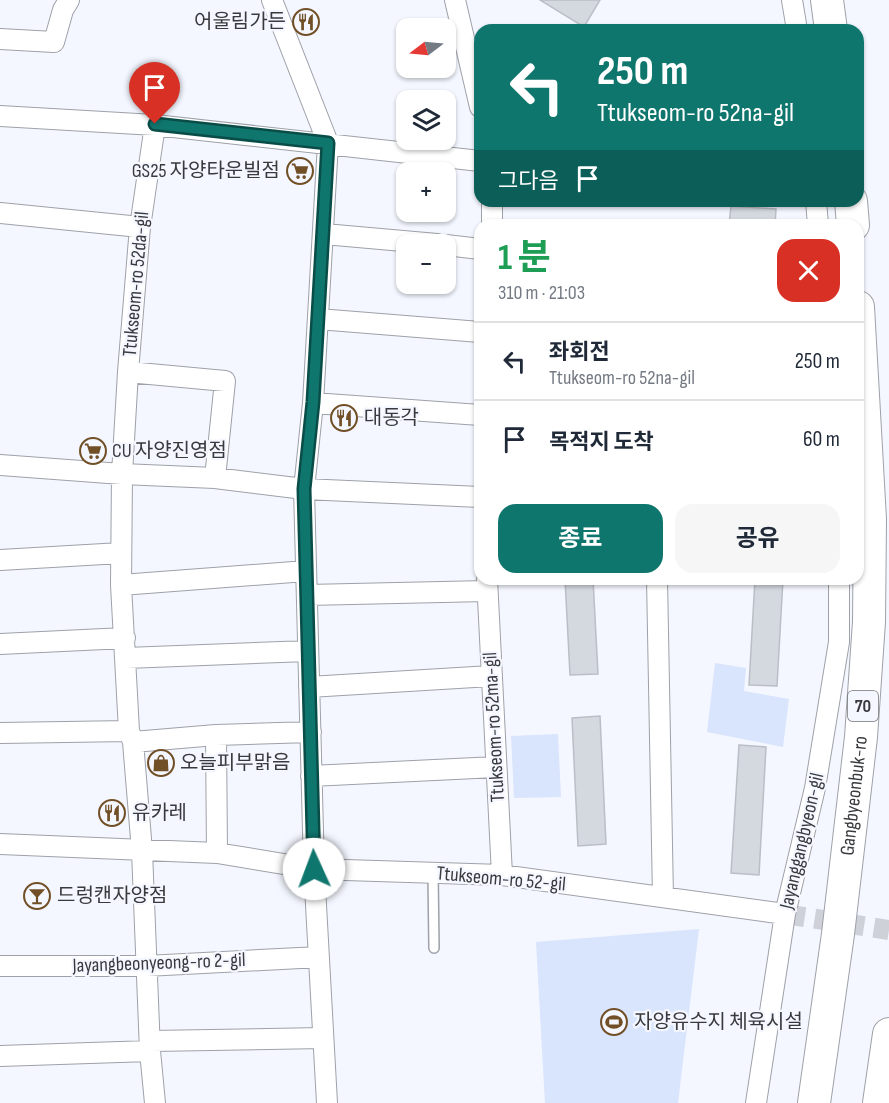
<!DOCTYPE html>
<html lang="ko">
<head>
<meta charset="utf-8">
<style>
  :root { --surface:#fff; --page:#f6f6f7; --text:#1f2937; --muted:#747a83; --line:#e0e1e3; --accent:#0f766e }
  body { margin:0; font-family:"Sofia Sans Condensed","Noto Sans KR",sans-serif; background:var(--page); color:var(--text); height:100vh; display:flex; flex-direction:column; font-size:22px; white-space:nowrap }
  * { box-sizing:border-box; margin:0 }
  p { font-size:20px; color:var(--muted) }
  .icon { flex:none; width:33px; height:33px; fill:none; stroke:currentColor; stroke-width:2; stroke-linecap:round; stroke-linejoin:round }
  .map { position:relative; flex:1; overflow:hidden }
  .panel { position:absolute; left:474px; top:219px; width:390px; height:366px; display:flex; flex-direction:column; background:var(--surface); border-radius:18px; box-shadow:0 2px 4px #0004 }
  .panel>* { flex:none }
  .top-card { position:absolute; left:474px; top:24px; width:390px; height:183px; border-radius:18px; box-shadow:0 2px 4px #0004; background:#0f766e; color:#fff; overflow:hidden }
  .needle { width:39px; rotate:254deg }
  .buttons { position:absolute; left:396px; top:18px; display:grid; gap:12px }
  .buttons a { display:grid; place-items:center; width:60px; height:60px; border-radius:12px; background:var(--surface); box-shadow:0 2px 4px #0004; font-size:30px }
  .pin { position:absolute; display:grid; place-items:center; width:51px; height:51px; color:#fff; margin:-62px -26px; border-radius:50% 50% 50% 0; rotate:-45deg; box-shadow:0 0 6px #0007 }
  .pin .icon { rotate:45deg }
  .me { position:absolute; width:66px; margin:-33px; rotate:358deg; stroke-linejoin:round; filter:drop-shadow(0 0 4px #0008) }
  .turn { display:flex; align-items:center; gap:21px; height:126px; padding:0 24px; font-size:27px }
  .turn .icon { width:78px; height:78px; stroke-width:2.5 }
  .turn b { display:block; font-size:42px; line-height:51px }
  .then { display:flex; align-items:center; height:57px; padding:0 24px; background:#0003; gap:12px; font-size:22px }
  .round { display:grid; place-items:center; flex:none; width:63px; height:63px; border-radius:18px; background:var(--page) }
  .overview { display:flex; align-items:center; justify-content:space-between; height:102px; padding:0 24px }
  h1 { font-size:36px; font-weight:700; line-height:45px; color:#1e9e55 }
  .cta { display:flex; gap:12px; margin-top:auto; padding:12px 24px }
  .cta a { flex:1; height:69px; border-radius:18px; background:var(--accent); color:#fff; font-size:24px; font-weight:700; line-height:69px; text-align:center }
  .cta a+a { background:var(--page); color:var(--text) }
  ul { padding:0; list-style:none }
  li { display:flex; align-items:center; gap:18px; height:78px; padding:0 24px; border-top:2px solid var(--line) }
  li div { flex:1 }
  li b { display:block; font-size:22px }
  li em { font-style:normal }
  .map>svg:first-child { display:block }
  .green { fill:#d9e4fd }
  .building { fill:#d4d8df; stroke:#bbbec5; stroke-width:1.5 }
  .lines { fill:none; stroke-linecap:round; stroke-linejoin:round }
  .minor-tunnel { stroke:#cfd1d8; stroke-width:20; stroke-dasharray:20 10; stroke-linecap:butt }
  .service-casing { stroke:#9ea1a8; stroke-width:12 }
  .minor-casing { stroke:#9ea1a8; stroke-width:22 }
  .trunk-casing { stroke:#9ea1a8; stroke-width:34 }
  .service { stroke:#fff; stroke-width:9 }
  .minor { stroke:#fff; stroke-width:20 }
  .trunk { stroke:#fff; stroke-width:32 }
  .route-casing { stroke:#0a4d48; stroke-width:15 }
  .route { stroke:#0f766e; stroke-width:10 }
  .labels { text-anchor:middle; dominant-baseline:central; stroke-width:4.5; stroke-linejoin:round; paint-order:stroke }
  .shield { fill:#f4f7ff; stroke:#717377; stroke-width:1.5 }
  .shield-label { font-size:18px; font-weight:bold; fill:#393a3d }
  .poi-label { font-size:20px; fill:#393a3d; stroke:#f4f7ff; text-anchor:start }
  .street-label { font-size:20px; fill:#393a3d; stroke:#f4f7ff }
</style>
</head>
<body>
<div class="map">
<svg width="889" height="1103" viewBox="0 0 889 1103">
  <rect width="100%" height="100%" fill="#f4f7ff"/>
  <path class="green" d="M715,663L746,668L744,691L789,699L783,747L707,732Z
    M558,734L561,797L514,798L511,736Z
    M699,929L678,1103H545L536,942Z"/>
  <path class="building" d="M540,0H600L584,27Z
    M731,206L776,209L775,225H729Z
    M565,579H593L598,674L570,675Z
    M755,579H783L777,686L749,685Z
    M600,716L606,844L578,846L572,718Z
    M739,745L766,747L759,875L731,873Z"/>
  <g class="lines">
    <path class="minor-tunnel" d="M785,914L889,930"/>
    <defs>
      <path id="service" d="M433,873L434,948"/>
      <path id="minor" d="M272,0L328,143L313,403L304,489L314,869L327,1103
        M455,0L480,107
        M792,0L797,30
        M0,39L54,42L63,10L69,0
        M0,116L155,125L480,161
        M816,201L818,225
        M0,213L140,227
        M492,225V201
        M324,234L437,244
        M446,245L480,249
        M318,319L480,332
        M128,372L225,381L215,478
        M313,403L480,415
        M0,465L122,474L215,478L304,489L480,497
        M0,560L121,553
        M487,579L502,875
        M657,579L663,897
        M121,585L306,571
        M307,595L487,591
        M0,644L125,638
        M126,658L308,651
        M309,687L491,676
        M0,733L129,731
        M216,735L217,853
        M133,742L216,735L311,732
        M311,776L496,767
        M0,844L217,853L314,869L502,875L785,914
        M0,966H146L319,957
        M151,1041L323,1038
        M0,1056L150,1051
        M155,1103L150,1051L142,851L133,742L129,731L121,585L122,474L128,372L140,227L155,125
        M756,1103L785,914L815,788L839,642V579"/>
      <g id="trunk">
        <path d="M827,0L831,30"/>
        <path d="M851,201L853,225"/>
        <path id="s1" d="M814,1103L838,934L861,737L869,622L870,519L858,307"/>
        <path d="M879,1103L889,1034"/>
      </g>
    </defs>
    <use href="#service" class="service-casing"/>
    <use href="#minor" class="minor-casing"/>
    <use href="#trunk" class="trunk-casing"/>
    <use href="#service" class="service"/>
    <use href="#minor" class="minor"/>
    <use href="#trunk" class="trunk"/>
  </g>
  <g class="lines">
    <defs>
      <path id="route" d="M155,124L328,143L313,402L304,489L314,869"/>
    </defs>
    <use href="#route" class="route-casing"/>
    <use href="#route" class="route"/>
  </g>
  <defs>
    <symbol id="restaurant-ring" viewBox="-11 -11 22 22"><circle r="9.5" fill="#f4f7ff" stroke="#725027" stroke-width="1.5"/><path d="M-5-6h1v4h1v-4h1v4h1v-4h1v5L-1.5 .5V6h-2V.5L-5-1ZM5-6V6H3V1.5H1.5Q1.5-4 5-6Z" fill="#725027"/></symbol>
    <symbol id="supermarket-ring" viewBox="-11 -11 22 22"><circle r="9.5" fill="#f4f7ff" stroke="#725027" stroke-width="1.5"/><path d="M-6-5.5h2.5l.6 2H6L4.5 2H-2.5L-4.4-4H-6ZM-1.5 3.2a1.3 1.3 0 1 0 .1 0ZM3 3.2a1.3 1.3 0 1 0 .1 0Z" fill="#725027"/></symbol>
    <symbol id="shop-ring" viewBox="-11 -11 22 22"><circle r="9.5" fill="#f4f7ff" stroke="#725027" stroke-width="1.5"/><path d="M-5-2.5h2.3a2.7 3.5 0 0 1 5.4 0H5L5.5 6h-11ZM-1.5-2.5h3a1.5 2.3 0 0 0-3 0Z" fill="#725027"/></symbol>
    <symbol id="bar-ring" viewBox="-11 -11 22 22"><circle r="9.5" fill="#f4f7ff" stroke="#725027" stroke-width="1.5"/><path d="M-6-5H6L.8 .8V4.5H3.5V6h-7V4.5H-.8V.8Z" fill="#725027"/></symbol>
    <symbol id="stadium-ring" viewBox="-11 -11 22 22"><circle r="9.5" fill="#f4f7ff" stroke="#725027" stroke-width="1.5"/><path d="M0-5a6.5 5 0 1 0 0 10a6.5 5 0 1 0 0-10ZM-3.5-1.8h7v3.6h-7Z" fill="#725027"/></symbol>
  </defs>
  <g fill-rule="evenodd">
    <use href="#restaurant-ring" x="291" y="7" width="30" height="30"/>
    <use href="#supermarket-ring" x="285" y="156" width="30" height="30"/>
    <use href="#restaurant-ring" x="329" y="403" width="30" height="30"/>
    <use href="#supermarket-ring" x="78" y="436" width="30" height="30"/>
    <use href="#shop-ring" x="146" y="748" width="30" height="30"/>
    <use href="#restaurant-ring" x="97" y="798" width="30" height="30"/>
    <use href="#bar-ring" x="22" y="881" width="30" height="30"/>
    <use href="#stadium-ring" x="599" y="1007" width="30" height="30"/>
  </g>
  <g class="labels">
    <rect class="shield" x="848" y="691" width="30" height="30" rx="4.5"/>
    <g class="shield-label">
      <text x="863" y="706">70</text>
    </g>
    <g class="poi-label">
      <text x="286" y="22" text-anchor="end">어울림가든</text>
      <text x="280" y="171" text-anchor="end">GS25 자양타운빌점</text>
      <text x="364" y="418">대동각</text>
      <text x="112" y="451">CU 자양진영점</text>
      <text x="180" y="763">오늘피부맑음</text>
      <text x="132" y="813">유카레</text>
      <text x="57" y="896">드렁캔자양점</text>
      <text x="634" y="1022">자양유수지 체육시설</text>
    </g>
    <g class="street-label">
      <text transform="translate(136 284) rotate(-85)">Ttukseom-ro 52da-gil</text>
      <text transform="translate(494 727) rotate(-93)">Ttukseom-ro 52ma-gil</text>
      <text stroke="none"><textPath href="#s1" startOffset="310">Gangbyeonbuk-ro</textPath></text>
      <text transform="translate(802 841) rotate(-77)">Jayanggangbyeon-gil</text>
      <text transform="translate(501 879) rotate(5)">Ttukseom-ro 52-gil</text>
      <text transform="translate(159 963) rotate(-2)">Jayangbeonyeong-ro 2-gil</text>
    </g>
  </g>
</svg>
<div class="buttons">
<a><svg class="needle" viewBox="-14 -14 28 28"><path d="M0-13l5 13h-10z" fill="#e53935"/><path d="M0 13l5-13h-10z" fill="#747a83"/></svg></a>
<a><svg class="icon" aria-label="layers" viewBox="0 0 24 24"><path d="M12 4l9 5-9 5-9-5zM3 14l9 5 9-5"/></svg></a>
<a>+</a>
<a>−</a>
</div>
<div class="pin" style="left:155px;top:124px;background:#d93025"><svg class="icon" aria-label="arrive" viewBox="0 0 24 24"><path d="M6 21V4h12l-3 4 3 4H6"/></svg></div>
<svg class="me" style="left:314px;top:869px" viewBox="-20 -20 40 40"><circle r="19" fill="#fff"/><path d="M0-13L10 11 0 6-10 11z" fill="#0f766e"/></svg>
<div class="top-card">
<div class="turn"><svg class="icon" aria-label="left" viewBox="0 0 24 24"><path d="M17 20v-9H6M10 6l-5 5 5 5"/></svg><div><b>250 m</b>Ttukseom-ro 52na-gil</div></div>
<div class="then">그다음<svg class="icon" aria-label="arrive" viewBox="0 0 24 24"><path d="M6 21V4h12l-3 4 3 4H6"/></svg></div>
</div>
<section class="panel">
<div class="overview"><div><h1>1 분</h1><p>310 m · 21:03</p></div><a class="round" style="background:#d93025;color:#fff"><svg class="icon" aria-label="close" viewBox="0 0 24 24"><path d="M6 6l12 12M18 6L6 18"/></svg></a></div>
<ul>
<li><svg class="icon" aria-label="left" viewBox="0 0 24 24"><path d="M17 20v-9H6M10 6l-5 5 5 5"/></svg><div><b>좌회전</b><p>Ttukseom-ro 52na-gil</p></div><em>250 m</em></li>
<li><svg class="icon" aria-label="arrive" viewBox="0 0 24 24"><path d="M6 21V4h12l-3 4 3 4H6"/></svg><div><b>목적지 도착</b></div><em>60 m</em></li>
</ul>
<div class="cta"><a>종료</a><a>공유</a></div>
</section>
</div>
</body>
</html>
